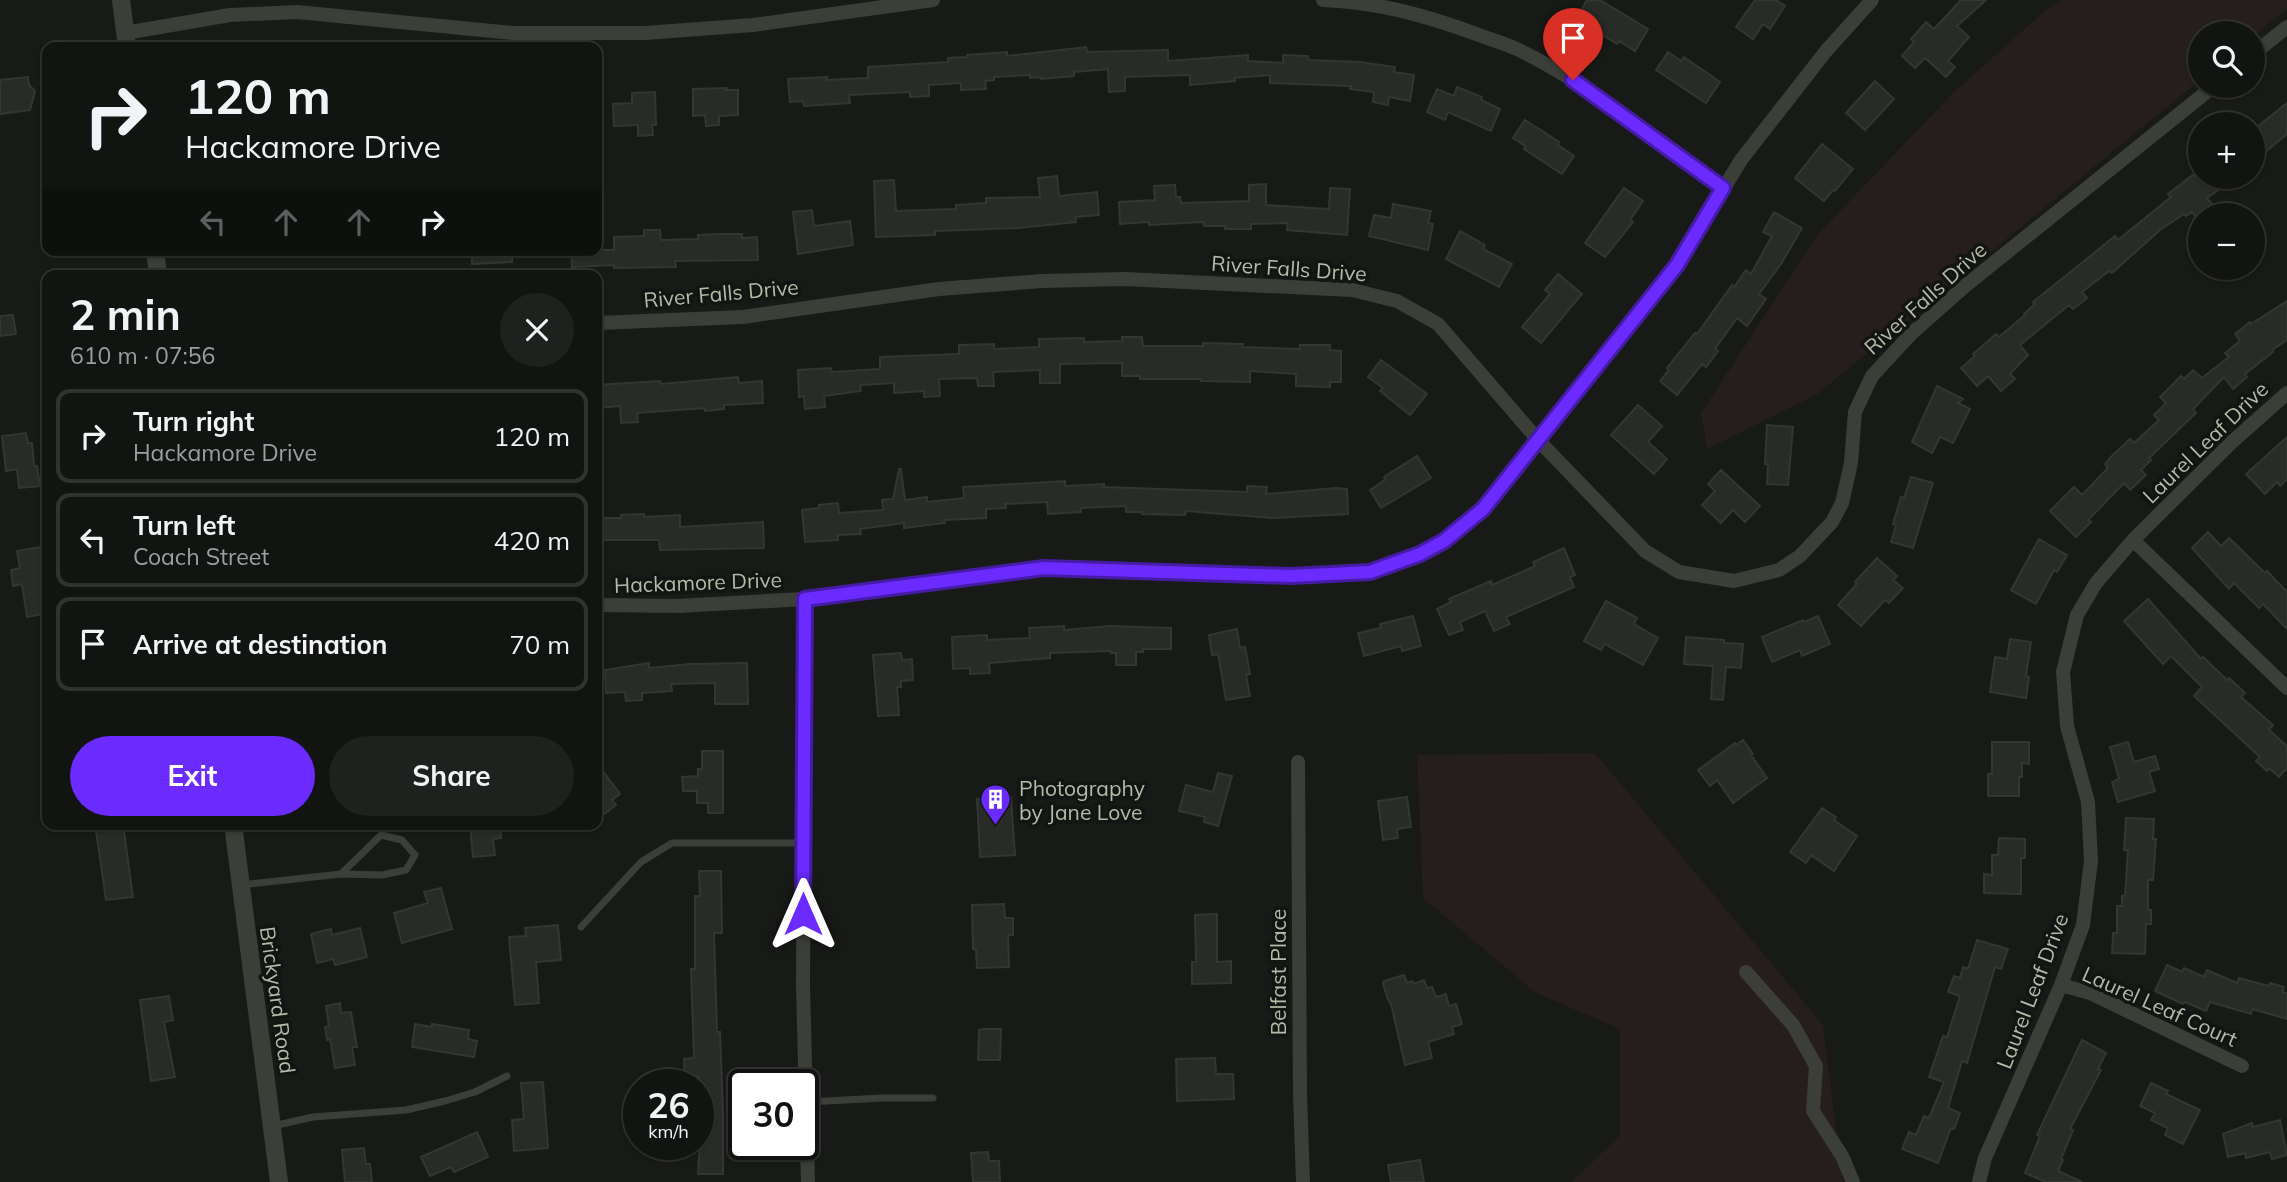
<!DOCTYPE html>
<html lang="en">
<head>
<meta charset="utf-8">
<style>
  :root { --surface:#121411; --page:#1f211f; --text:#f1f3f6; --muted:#9c9e9f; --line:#313331; --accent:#6b2bff }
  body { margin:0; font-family:Mulish,sans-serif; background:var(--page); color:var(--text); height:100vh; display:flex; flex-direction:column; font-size:26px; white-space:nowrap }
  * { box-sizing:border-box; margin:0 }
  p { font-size:23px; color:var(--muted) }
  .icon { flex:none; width:38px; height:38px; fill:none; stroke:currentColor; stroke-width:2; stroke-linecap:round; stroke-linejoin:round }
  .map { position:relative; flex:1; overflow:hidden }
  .details { position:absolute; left:42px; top:270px; width:560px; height:560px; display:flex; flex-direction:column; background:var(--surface); border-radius:14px; box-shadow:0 2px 5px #0004,0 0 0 2px var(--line) }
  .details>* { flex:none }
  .guide { position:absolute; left:42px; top:42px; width:560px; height:214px; border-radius:14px; box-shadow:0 2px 5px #0004,0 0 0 2px var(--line); background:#121411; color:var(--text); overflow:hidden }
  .tools { position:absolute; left:2188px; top:21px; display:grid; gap:14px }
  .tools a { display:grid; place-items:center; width:77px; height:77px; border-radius:50%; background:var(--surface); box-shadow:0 2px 5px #0004,0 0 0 2px var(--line); font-size:35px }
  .speed { position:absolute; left:623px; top:1069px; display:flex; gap:14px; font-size:35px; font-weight:700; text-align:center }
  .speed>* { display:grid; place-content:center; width:91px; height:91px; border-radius:50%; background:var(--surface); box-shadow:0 2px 5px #0004,0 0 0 2px var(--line); line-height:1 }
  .speed small { font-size:18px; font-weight:400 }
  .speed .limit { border:4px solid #111; border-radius:10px; background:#fff; color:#111 }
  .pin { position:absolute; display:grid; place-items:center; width:60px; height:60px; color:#fff; margin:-72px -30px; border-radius:50% 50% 50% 0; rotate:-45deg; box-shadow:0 0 7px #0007 }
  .pin .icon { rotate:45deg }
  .me { position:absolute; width:77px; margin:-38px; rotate:0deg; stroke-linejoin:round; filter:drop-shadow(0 0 5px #0008) }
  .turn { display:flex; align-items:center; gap:24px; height:147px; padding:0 28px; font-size:32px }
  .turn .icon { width:91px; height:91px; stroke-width:2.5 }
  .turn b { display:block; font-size:49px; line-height:60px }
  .lanes { display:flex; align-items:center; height:66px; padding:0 28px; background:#0003; justify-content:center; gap:35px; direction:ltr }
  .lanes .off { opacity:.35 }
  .round { display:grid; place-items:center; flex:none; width:74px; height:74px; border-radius:37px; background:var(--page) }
  .summary { display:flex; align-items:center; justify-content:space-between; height:119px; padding:0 28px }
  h1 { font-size:42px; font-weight:700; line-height:52px }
  .action { display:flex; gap:14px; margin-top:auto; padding:14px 28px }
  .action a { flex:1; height:80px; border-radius:42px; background:var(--accent); color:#fff; font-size:28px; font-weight:700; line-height:80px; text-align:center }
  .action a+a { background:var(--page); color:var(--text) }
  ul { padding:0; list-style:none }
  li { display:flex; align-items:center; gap:21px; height:94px; margin:0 14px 10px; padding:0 14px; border:4px solid var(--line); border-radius:14px }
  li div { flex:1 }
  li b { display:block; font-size:26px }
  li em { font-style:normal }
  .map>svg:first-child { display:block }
  .green { fill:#261d1f }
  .building { fill:#292b27; stroke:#333631; stroke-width:2 }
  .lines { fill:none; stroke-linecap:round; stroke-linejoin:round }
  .service { stroke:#3c3f38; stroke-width:7 }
  .minor { stroke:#3c3f38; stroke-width:14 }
  .tertiary { stroke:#3c3f38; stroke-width:18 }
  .route-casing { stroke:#461ca6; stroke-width:18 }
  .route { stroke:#6b2bff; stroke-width:12 }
  .labels { text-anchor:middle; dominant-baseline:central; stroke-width:7; stroke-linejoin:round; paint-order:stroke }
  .street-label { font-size:21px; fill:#b5bba8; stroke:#131512 }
  .poi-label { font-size:21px; fill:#b5bba8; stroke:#131512; text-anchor:start }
</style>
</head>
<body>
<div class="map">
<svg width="2287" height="1182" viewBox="0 0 2287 1182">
  <rect width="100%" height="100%" fill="#181a17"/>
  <path class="green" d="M2061,0H2287V9L2252,37V33H2200V80L1816,395L1707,449L1701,413L1818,234L1953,93L2046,10Z
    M1595,753L1823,1025L1843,1182H1572L1620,1135V1029L1536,993L1423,898L1417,755Z"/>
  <path class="building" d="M1587,0H1600L1648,29L1635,51L1619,41L1617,44L1591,28L1595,21L1580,12Z
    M1755,0H1776L1785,6L1770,29L1763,24L1753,39L1736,27Z
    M1961,0H1986L1957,26L1969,37L1948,61L1955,67L1946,77L1925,58L1915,68L1902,56L1914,42L1911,39L1926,22L1934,29Z
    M1086,47L1087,52L1168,50V61L1248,55V61L1283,63V55L1308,56L1309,60L1360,62L1395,67L1394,72L1414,75L1410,101L1389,97L1388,105L1373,102L1374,92L1350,89L1351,86L1270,83V75L1234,78L1235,81L1190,85V75L1125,77V91L1109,92L1108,69L1074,72V76L1041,79L1040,77L1030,78V75L994,77V80L985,81L986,89L961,90V83L929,85V96L910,97V92L849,95L850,103L804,106L803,101L790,102L788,79L827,77V80L868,78V67L948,62V58L967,57V55L1007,52V56Z
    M1668,52L1681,61L1684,57L1720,82L1706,103L1656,70Z
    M28,77L29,85L35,91L30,110L0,114V80Z
    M1875,81L1894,99L1865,130L1846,113Z
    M1457,87L1482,97L1481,100L1500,109L1491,131L1448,112L1445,120L1427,112L1437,89L1454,96Z
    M727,88L726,90H738V115L719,116V125L706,126L705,115L693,116V89Z
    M655,92L656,125H652L653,135L638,136V125L614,126L613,104L632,103V93Z
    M2287,103V134L2252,163V131Z
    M1525,120L1559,142L1558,145L1574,156L1562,174L1524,149L1525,146L1513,138Z
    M1822,144L1853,169L1835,191L1833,190L1824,201L1795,178Z
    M2194,174L2196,177H2237L2207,198L2215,208L2206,215H2200L2199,221L2192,212L2186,216L2184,214L2160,230L2112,273L2109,271L2082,292L2087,298L2073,309L2069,305L2020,345L2028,355L2010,374L2015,379L2001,391L1988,376L1977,386L1961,368L1975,356L1973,354L1996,334L1999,337L2025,315L2024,314L2035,304L2033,302L2068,274L2115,236L2118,240L2171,197L2168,194Z
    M1057,176L1059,196L1097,192L1099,215L1075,217L1076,222L1018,228L935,231V235L876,237L874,181L894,180L896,211L956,209V205L986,203V198L1040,197L1038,178Z
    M1266,184V205L1329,209L1330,188L1350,189L1347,235L1287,230L1288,223L1251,224V229H1225V226H1204L1203,222L1149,225V222L1120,224L1119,202L1155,200L1154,186L1175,185L1176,197H1180L1181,203L1249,201V185Z
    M1624,188L1643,201L1630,220L1633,222L1605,257L1585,243Z
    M1393,204L1431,211L1428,223L1433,224L1428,250L1369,236L1374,215L1391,218Z
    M812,210L814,226L850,221L853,245L798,254L793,212Z
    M1774,212L1802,228L1781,264L1759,294L1766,299L1747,326L1737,318L1715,349L1718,351L1706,367L1702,364L1677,395L1660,381L1669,370L1667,368L1695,333L1697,334L1732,285L1734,287L1746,270L1751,274L1772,236L1763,232Z
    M644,230H660L661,240L698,239V235L719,234H742V238L757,237L758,260L675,261L676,267L614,268V265L572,267L571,250H614V237L644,236Z
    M1460,231L1485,245L1483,249L1512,264L1499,287L1446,259Z
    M472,250H512V262L472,264Z
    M1558,274L1582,294L1541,343L1522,327L1550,294L1545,290Z
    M2287,301V340L2272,350L2273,352L2245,374L2247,377L2233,389L2224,377L2193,409L2196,413L2149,458L2151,460L2141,470L2146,475L2130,490L2124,483L2088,520L2091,522L2076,537L2050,511L2074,487L2082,495L2108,468L2105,464L2111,457L2130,439L2134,443L2159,420L2154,415L2166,403L2160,397L2181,376L2184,379L2193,370L2202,378L2229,357L2225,353L2240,341L2235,334L2250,322L2251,324Z
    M13,315L16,334L0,336V316Z
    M1122,337H1142L1143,346H1203V343L1243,344L1242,347L1300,349V345H1330V350L1341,351V382H1330V387L1296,386V374L1250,371V382L1201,381V379H1140V376H1122V363L1060,364V383H1040V370L993,372L994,386H978L977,378L939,379L940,396L924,397V391L894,393V383L860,385L861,391L824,396L825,407L805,409L804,396L799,397L798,370L831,368L832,372L880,369V357L959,354V345L994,344V349L1039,347V339L1084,338V342L1122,341Z
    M1381,360L1427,394L1410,415L1380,391L1383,388L1368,377Z
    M738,377L739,383L762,381L763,403L724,405V409L705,411V408L637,413L638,422L621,423L620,406L597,408V385L660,381L661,384Z
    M1937,386L1963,399L1958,403L1970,409L1953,443L1940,437L1932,453L1912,442Z
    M1638,405L1662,426L1648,442L1667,459L1654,474L1611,435Z
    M1767,425L1793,427L1788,485L1767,484L1768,464H1765Z
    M26,433L28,443H32L34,466H37L40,486L19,488L17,469L6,471L2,436Z
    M2287,437V479L2280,486L2277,482L2265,494L2246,474Z
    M1417,456L1431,478L1381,508L1370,490L1385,480L1384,477Z
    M899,469H901L905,500L927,497V502L964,498L963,487L1065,481V486L1104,484V487L1247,492V486L1267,487L1266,494L1336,488L1347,489L1348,514L1272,518L1186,511L1185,515L1142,514V512H1126V506L1081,508V512L1048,514L1047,502L1005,504L1006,508L986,509V518L944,520L945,523L904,528V523L860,529L861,534L838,535V540L805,542L802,510L819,508V505L838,503L839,513L883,510L882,500L893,499Z
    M1721,470L1760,506L1745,522L1733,510L1721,523L1702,505L1715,491L1708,484Z
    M1911,477L1933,483L1913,548L1891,542L1896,525L1893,524L1901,497L1904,498Z
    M644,514V517L680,515V527L763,522L764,548L660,550L659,540H597V518H621V515Z
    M2208,532L2221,546L2229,538L2265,573L2267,571L2287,592V629L2263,604L2259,608L2234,583L2229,589L2192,548Z
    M2039,539L2067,555L2057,572L2054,570L2036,604L2011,590Z
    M41,547L47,581V613L27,617L22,584L13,586L11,570L20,568L17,551Z
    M1564,548L1575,575L1570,577L1574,587L1506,617L1510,624L1494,631L1485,611L1460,622L1463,630L1449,635L1437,609L1451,602L1449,599L1491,581L1492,585L1535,566L1533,562Z
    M1877,558L1897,576L1893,580L1903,588L1889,603L1885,600L1861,626L1838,605L1857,584L1855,582Z
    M2148,599L2201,659L2203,657L2227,680L2229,678L2245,693L2241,697L2273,725L2269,730L2287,746V768L2279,777L2269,768L2267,771L2256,761L2260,757L2194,696L2202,687L2171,656L2163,664L2124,621Z
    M1606,601L1637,618L1634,624L1658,638L1643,665L1605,644L1601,650L1584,641Z
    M1413,616L1421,646L1402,651L1401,646L1364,656L1358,633L1381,628L1380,624Z
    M1818,616L1830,644L1802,656L1800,650L1772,662L1762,637L1803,620L1804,622Z
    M1064,626V630L1110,626L1171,628V649H1143V652H1136V665H1116V653H1111V651L1050,653V658L989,663L990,673L970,674V668L953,669L952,637L987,635V640L1030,638L1029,628Z
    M1237,629L1240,648L1245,647L1250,674L1246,675L1250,696L1226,700L1218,654L1212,655L1209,635Z
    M1686,637L1724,640V643L1743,644L1741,668L1726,667L1723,700L1711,699L1713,666L1684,664Z
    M2010,639L2031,642L2026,676L2029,677L2026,698L1990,692L1995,657L2007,659Z
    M901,653L902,660L912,659L913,680L901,681V687H897L899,715L878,716L873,655Z
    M649,663V668L690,664L747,663L748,704H715V683L671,684L672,691L642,693V700L626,701L625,692L606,693L605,670Z
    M1743,740L1753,754L1751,755L1767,778L1733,803L1717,780L1710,786L1698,770L1735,743L1736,745Z
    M1992,742H2029V764L2022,763V777H2019V796H1988V774H1992Z
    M2128,742L2134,762L2155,756L2159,769L2149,772L2155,791L2118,802L2112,782L2119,779L2110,747Z
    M702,751H723V813H708V803H697V791H683L682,777L698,776V769H702Z
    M597,763L620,794L612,800L616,805L604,814L601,809L597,812Z
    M1218,773L1232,776L1218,826L1204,822L1205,817L1179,811L1186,785L1213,792Z
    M1011,797L1015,855L980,857L977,799Z
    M1407,797L1411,827L1397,829L1398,838L1383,840L1378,801Z
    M1822,808L1836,817L1834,820L1857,836L1834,871L1811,855L1806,863L1790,852Z
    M2126,818L2154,819L2153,839H2156L2153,880H2148V910H2151V924H2146L2145,954L2112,953L2113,933H2117V906H2122V896H2125L2128,850H2124Z
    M95,824H123L133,897L106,900Z
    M470,824H500L501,838L493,839L495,855L473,857Z
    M1999,838L2025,839V858H2021V894L1984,893V874L1992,875V855H1998Z
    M699,871H721L722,933H714L717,1032H720L723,1113V1174H698L703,1093L699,1094V1076L685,1077L684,1059L694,1058L691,969H695V896H700Z
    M441,888L452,929L402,943L394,913L428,903L424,892Z
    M1004,904L1005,918H1013V935H1008L1009,967L977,968L976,949H973L972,905Z
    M1217,914V962L1231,961V983L1192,984V962H1196L1195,915Z
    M558,925L561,960L536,962L539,1003L515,1005L509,937L526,936L525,928Z
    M360,928L367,957L335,965L333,959L317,963L311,934L331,929L332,935Z
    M1977,940L2008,949L2001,969L1995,967L1967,1063L1962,1061L1948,1108L1960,1113L1954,1129L1951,1128L1938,1163L1902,1149L1909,1132L1916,1135L1924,1116L1929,1118L1944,1082L1929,1077L1943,1036L1947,1037L1960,996L1948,992L1954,976L1960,978L1963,967L1968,969Z
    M2167,965L2182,972L2184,968L2204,977L2207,970L2237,983L2239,978L2269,986L2270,983L2284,987L2282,992L2287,993V1019L2252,1009L2251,1014L2210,1002L2206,1011L2185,1002L2183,1004L2155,991Z
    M1404,975L1407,983L1412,981L1413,984L1424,980L1427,988L1432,987L1436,997L1446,994L1449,1006L1456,1004L1462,1024L1452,1027L1454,1034L1428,1042L1432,1058L1405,1065L1391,1004L1388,1000L1383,984L1384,981Z
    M169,996L173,1020L164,1022L175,1077L151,1081L140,1000Z
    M340,1003L341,1013L351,1012L357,1047H352L355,1065L335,1068L330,1039L327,1040L325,1027L329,1026L326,1006Z
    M415,1024L432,1027V1024L469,1030L468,1039L477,1041L474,1057L412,1047Z
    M983,1029H1001L1000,1060H978L979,1030Z
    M2082,1040L2106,1053L2098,1069L2101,1070L2070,1129L2073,1130L2061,1159L2063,1160L2058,1171L2082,1182H2046L2025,1173L2040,1136L2037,1135Z
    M1215,1058L1216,1074H1233L1234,1099L1177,1101L1176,1059Z
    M543,1082L548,1148L514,1151L512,1120L524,1119L521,1083Z
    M2151,1083L2168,1091L2166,1094L2200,1110L2183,1144L2165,1135L2168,1128L2151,1120L2155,1113L2140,1106Z
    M2280,1120L2287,1155L2272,1159L2270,1152L2246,1158L2245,1153L2228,1157L2223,1134L2252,1123L2253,1127Z
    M477,1132L488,1157L454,1172L451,1167L430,1176L421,1157Z
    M364,1148L366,1164H370L372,1182H345L342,1150Z
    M988,1152L989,1161H999L1000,1182H973L971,1153Z
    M1420,1160L1424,1182H1391L1388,1165Z"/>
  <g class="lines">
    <path class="service" d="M241,885L341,874L382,875L406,870L415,855L402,840L381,835L341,874
      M581,927L641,862L672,843H803
      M808,1102L882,1098H933
      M273,1126L313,1117L406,1110L445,1101L475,1092L507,1076"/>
    <path class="minor" d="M1323,0C1378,2 1428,16 1479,35C1492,40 1506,44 1519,50C1591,85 1658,141 1723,188
      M125,33L230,15L297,12L513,33H645L753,25L933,0
      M2252,55L2287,27
      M597,323L743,317L939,289L1042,281L1125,279L1352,290L1397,301L1438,324L1539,441L1645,551L1679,572L1734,581L1779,570L1800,556L1832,522L1842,503L1851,463L1855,412L1872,376L1912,333L1965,286L2214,86
      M2133,540L2287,688
      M805,599L803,985L808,1182
      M597,605L678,606L805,599L1044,568L1291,576L1370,572L1420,554L1444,541L1483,509L1539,441L1677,265L1741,160L1826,51L1872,0
      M1298,762L1300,1094L1303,1182
      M1746,972L1793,1025L1816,1066L1813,1111L1842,1156L1853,1182
      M2061,985L2090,993L2242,1066
      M1979,1182L1985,1158L2061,985L2083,925L2091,861L2088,802L2067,726L2063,672L2077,615L2096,583L2133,540L2232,442L2287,393"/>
    <path class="tertiary" d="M121,0L127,47
      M155,250L158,275
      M233,824L279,1182"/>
  </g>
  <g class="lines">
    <defs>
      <path id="route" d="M803,914L805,599L1044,568L1291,576L1370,572L1420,554L1444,541L1483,509L1677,265L1723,188L1573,80"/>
    </defs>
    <use href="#route" class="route-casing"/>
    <use href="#route" class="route"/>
  </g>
  <defs>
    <symbol id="building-pin" viewBox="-11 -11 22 30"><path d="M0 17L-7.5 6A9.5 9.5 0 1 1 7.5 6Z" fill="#6b2bff" stroke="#131512"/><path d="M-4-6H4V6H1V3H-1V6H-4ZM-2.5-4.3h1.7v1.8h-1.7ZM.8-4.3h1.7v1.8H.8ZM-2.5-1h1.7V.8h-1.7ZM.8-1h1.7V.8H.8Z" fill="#fff"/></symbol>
  </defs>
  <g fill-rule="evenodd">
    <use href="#building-pin" x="978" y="782" width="35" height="47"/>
  </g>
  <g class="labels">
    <g class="street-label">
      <text transform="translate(1289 268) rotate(4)">River Falls Drive</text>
      <text transform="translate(721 293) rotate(-5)">River Falls Drive</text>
      <text transform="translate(1925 298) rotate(-42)">River Falls Drive</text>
      <text transform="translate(2205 442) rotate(-44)">Laurel Leaf Drive</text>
      <text transform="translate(698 582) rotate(-2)">Hackamore Drive</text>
      <text transform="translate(1278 972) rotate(-90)">Belfast Place</text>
      <text transform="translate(2032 991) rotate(-69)">Laurel Leaf Drive</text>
      <text transform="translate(278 1000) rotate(82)">Brickyard Road</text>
      <text transform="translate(2160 1006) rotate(24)">Laurel Leaf Court</text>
    </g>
    <g class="poi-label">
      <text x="1019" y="788">Photography<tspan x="1019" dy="24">by Jane Love</tspan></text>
    </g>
  </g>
</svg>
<div class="tools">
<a><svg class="icon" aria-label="search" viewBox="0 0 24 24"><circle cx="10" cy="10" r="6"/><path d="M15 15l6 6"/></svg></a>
<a>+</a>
<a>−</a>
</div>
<div class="speed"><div>26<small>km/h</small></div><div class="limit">30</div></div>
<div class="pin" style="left:1573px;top:80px;background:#d93025"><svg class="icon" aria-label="arrive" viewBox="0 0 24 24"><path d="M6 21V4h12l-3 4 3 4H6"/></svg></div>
<svg class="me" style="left:803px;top:914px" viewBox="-20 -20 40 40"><path d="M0-17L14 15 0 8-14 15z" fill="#6b2bff" stroke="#fff" stroke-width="4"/></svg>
<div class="guide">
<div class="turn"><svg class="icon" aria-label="right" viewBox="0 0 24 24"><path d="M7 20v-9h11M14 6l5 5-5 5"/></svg><div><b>120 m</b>Hackamore Drive</div></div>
<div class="lanes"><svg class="icon off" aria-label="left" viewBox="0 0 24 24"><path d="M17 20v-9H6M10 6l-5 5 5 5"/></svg><svg class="icon off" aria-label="ahead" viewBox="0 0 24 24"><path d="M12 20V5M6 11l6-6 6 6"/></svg><svg class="icon off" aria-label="ahead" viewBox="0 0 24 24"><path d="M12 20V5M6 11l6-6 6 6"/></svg><svg class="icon" aria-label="right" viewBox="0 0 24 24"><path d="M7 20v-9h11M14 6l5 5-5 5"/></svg></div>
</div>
<section class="details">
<div class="summary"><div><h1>2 min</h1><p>610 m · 07:56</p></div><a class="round"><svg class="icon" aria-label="close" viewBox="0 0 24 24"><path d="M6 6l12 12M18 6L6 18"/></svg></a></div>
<ul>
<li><svg class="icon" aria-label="right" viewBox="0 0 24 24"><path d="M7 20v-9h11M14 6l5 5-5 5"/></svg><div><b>Turn right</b><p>Hackamore Drive</p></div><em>120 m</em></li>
<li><svg class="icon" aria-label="left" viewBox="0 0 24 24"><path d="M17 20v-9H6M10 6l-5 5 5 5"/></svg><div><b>Turn left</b><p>Coach Street</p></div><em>420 m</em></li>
<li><svg class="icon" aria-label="arrive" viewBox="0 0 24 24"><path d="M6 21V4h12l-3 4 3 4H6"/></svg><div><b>Arrive at destination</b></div><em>70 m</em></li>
</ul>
<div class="action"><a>Exit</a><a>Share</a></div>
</section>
</div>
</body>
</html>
